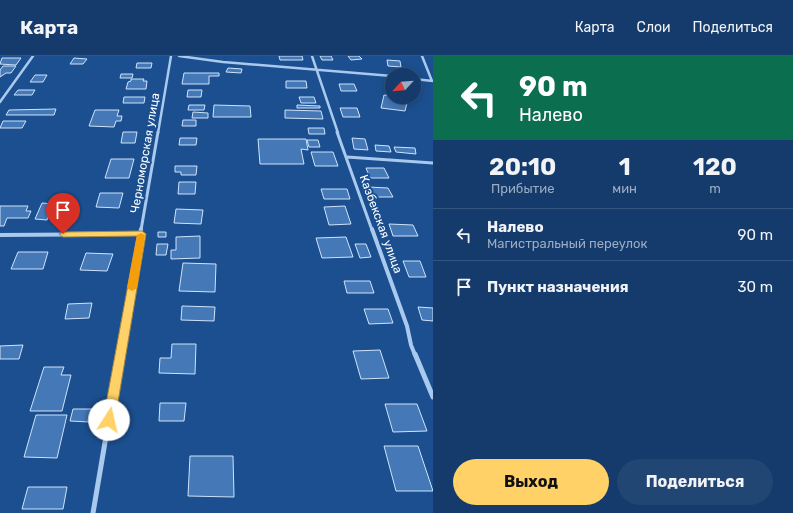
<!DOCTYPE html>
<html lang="ru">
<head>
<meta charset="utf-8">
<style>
  :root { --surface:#143b6b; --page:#214673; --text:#f1f3f6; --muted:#9dadc1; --line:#33557e; --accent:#ffd166 }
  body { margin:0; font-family:Rubik,sans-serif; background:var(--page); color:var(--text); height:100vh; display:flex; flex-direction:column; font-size:15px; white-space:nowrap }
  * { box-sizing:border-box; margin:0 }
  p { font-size:13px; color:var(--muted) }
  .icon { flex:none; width:22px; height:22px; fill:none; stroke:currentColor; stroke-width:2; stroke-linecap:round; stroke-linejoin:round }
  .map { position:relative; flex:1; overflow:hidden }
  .side { display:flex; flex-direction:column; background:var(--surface); width:360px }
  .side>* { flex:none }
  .hud { background:#0b6e4f; color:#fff; overflow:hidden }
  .needle { width:26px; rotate:244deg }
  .tools { position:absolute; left:385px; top:12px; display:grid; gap:8px }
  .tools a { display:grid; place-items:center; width:36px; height:36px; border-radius:50%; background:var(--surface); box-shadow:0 2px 10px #0003,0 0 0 1px var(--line); font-size:20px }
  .pin { position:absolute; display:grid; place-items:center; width:34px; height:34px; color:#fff; margin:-41px -17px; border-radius:50% 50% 50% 0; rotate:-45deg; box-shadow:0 0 4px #0007 }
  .pin .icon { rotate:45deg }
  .me { position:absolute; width:44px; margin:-22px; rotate:10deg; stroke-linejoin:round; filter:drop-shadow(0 0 3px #0008) }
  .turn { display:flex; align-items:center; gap:14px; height:84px; padding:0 20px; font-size:18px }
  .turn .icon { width:52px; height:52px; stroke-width:2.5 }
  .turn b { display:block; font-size:28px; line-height:34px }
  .eta { display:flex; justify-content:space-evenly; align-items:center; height:68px; text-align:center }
  .eta b { font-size:24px; font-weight:700; line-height:28px }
  .button { display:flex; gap:8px; margin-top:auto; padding:8px 20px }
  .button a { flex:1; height:46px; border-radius:24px; background:var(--accent); color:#111; font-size:16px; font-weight:700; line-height:46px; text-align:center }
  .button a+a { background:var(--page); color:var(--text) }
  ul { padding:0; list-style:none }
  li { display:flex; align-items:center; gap:12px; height:52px; padding:0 20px; border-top:1px solid var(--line) }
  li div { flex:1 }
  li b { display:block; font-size:15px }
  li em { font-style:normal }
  header { display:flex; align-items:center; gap:24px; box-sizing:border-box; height:56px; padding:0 20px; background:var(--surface); border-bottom:1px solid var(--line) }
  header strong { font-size:19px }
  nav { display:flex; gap:22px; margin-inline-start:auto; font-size:14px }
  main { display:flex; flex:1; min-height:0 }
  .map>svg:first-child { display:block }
  .building { fill:#4478b7; stroke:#cfe3fa }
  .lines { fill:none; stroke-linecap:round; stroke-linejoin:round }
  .minor-far3 { stroke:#a9c9ee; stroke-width:2.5 }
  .minor-far2 { stroke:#a9c9ee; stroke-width:3 }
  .minor-far1 { stroke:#a9c9ee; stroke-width:4 }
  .minor { stroke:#a9c9ee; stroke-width:5 }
  .route { fill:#ffd166; stroke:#a68842 }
  .slow { fill:#f59e0b }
  .labels { text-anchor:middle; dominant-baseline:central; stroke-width:4; stroke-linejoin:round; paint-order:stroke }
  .street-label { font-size:12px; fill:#fff; stroke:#1b4f8f }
</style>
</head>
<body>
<header>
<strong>Карта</strong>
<nav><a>Карта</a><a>Слои</a><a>Поделиться</a></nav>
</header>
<main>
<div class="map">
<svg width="433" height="457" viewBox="0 0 433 457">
  <rect width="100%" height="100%" fill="#1b4f8f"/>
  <path class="building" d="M279,0H302L303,4H280Z
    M320,0H331L333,4H322Z
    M348,0H359L362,3L351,4Z
    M2,2H21L16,9L0,8Z
    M74,2L87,3L83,8H70Z
    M387,4L400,5L401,11L388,10Z
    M137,7H152L151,12H136Z
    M3,10H16L11,17H6L0,21V14Z
    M228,12L242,13L241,17L226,16Z
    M184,17H219V20H209V28H182Z
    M121,18H133L132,22H120Z
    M35,19H47L43,26H30Z
    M131,23H144L143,25H147L146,33H126L128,26L131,25Z
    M286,25H306L307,32H286Z
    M339,28H354L357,35H341Z
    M18,34H35L32,39H14Z
    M188,34H202L201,41H187Z
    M384,39L408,43L405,55L381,52Z
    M124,41H145L144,47H123Z
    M299,41H314L316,47H301Z
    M189,49H205L204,54H188Z
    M214,49L250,50L251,61H213Z
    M297,49L320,50V52H297Z
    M340,52H357L360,61H343Z
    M56,53L54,59H6L9,54Z
    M95,54H119L117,60H122L121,65H116L114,71L89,70Z
    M285,54L321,55L323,63L285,62Z
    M193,56L208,57V62H192Z
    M183,64H196V70H182Z
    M3,65H26L22,72H0Z
    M308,72H324L325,78H309Z
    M123,76H137L135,87H121Z
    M180,82H197L196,89H179Z
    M352,82L365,83L368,94L354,93Z
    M258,83H306L308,94L301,93L304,108H260Z
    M307,84H318L320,91H309Z
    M375,89L389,90L391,96L376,95Z
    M394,91L415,92L416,98L396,96Z
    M311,96H333L338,110H315Z
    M111,103H134L129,122H105Z
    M175,110H197L196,119H181V116H175Z
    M366,112H384L389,122H370Z
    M179,126H196L195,138H178Z
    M369,131L388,132L393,141H373Z
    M321,133H347L350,143H324Z
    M100,137H123L119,152L96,151Z
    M42,147L54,148L47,164L35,163Z
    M0,150H28L26,155H31L28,162H7L4,170H0Z
    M345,150L351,168L329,169L324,151Z
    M176,153L203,154L201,168L174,167Z
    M389,168L413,169L418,180H393Z
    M158,176H166V181H158Z
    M200,180V202L171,203V194H176V181Z
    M346,181L353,201L322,202L316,182Z
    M157,188H168L166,199H156Z
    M355,188H366L371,201L360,202Z
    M18,196H48L43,213H11Z
    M86,197L113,198L107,215L80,214Z
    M403,205H420L426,221H409Z
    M183,207L216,208L215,236L179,235Z
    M344,225H370L374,237H347Z
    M92,247L89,262L65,263L68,248Z
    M182,250L215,251L214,265L181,264Z
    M418,251L433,252V265L422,264Z
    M364,253H388L393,267L369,268Z
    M172,288H196L195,318L159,317L160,302H171Z
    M23,289L19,303H0V290Z
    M380,294L389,322L361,323L353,295Z
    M44,311H64L61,319H71L62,355H30Z
    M160,347H186L184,365H159Z
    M385,348H417L427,375L393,376Z
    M73,353H92L89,366L70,365Z
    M36,359H67L57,402L24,401Z
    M384,390H418L433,435H396Z
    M190,400H233L234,441L188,440Z
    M28,431H67L63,453H22Z"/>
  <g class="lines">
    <path class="minor-far3" d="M179,0L223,6L392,20
      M312,0L338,77
      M422,0L432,25
      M414,23L433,25
      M0,46L33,0
      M158,77L171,0"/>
    <path class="minor-far2" d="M337,76L372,174
      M347,101L433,107
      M141,174L158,76"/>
    <path class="minor-far1" d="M372,173L407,270L411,289L415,299
      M0,179L142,178
      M120,299L141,173"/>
    <path class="minor" d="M415,298L433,341
      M93,457L120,298"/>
  </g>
  <path class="route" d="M142,175L146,178L115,364L113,367L109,369L105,367L103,364L137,180L63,181L59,178L63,176Z"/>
  <path class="slow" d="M141,177L145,179L137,232L132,235L127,232L137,179Z"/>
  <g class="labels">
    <g class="street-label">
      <text transform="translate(145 97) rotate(-80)">Черноморская улица</text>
      <text transform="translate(381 168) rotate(70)">Казбекская улица</text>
    </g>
  </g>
</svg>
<div class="tools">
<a><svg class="needle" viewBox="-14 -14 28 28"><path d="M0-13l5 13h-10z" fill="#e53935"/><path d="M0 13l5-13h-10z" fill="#9dadc1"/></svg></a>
</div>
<div class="pin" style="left:63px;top:178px;background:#d93025"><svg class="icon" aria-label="arrive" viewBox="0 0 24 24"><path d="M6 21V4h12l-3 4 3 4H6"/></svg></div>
<svg class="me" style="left:109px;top:364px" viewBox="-20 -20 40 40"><circle r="19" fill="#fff"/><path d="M0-13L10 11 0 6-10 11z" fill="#ffd166"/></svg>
</div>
<section class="side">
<div class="hud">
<div class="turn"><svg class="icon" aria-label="left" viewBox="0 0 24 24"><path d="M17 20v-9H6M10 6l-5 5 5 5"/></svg><div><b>90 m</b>Налево</div></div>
</div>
<div class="eta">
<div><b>20:10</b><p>Прибытие</p></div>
<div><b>1</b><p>мин</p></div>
<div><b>120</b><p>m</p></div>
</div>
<ul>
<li><svg class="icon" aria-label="left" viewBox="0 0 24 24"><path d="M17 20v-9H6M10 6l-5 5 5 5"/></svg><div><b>Налево</b><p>Магистральный переулок</p></div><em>90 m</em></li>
<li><svg class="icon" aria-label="arrive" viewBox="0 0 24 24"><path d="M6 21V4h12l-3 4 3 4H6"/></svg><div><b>Пункт назначения</b></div><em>30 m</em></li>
</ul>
<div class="button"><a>Выход</a><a>Поделиться</a></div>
</section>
</main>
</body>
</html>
